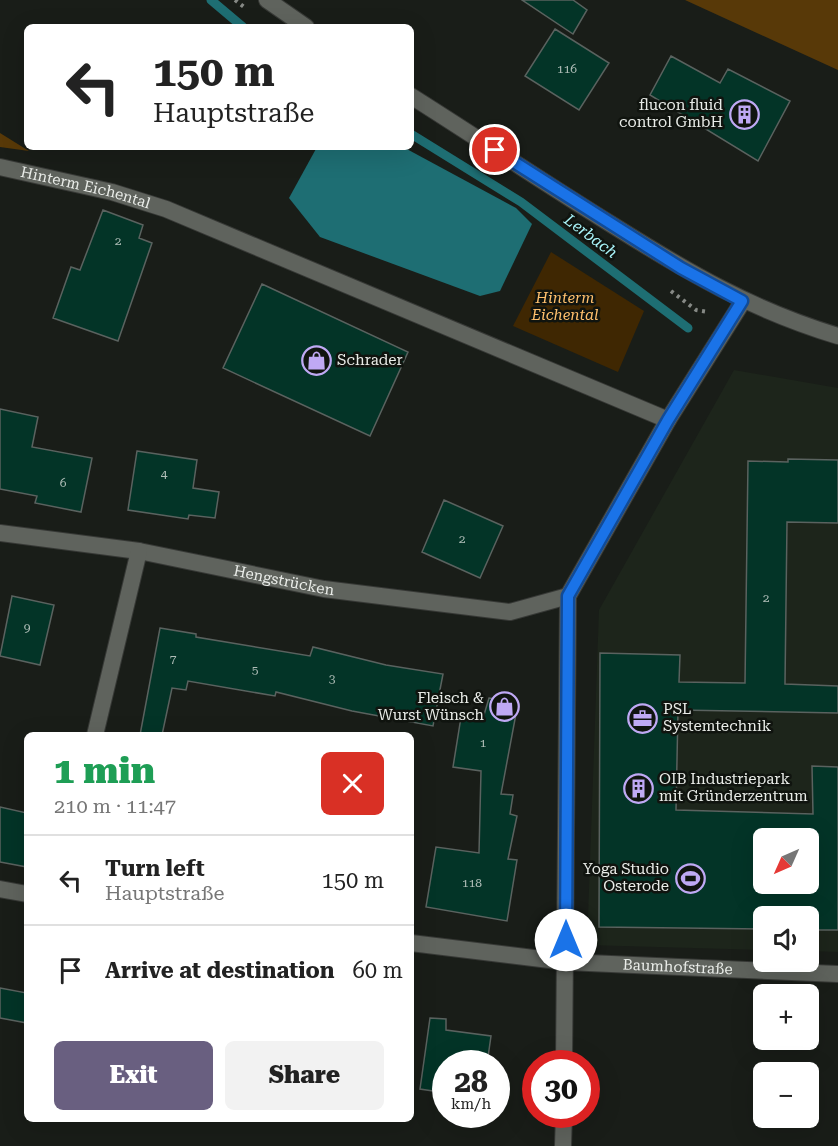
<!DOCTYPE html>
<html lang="en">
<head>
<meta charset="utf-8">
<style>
  :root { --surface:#fff; --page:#f2f2f2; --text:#222; --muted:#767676; --line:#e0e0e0; --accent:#695f80 }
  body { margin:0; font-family:"Roboto Serif",serif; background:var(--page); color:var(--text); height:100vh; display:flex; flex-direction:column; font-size:22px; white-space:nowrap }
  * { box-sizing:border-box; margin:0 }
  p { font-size:20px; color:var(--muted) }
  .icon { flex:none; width:33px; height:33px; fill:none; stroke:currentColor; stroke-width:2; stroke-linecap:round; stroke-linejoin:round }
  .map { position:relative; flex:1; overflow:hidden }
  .sheet { position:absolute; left:24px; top:732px; width:390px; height:390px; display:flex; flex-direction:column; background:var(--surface); border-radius:9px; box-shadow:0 6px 24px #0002 }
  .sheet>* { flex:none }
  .guide { position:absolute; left:24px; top:24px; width:390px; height:126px; border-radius:9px; box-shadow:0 6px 24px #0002; background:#fff; color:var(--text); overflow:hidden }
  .needle { width:39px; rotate:225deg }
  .controls { position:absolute; left:753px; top:828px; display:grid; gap:12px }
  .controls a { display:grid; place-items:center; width:66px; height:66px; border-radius:9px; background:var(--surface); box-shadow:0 6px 24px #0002; font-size:30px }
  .speed { position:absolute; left:432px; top:1050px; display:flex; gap:12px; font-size:30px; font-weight:700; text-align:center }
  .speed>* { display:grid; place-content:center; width:78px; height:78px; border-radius:50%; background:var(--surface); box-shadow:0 6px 24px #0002; line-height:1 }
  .speed small { font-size:15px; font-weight:400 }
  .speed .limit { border:9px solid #d22; background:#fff; color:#111 }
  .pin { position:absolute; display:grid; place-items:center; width:51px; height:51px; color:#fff; margin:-26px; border:3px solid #fff; border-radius:50%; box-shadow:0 2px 6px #0007 }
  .me { position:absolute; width:66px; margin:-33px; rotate:0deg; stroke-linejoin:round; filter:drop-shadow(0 0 4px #0008) }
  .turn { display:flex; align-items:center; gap:21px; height:126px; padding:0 30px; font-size:27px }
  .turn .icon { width:78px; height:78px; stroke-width:2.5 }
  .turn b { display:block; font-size:42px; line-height:51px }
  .round { display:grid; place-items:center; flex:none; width:63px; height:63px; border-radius:9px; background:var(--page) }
  .head { display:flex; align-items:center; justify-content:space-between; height:102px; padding:0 30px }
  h1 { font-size:36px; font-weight:800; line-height:45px; color:#1e9e55 }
  .cta { display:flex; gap:12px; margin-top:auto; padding:12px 30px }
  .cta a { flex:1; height:69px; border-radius:9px; background:var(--accent); color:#fff; font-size:24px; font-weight:800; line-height:69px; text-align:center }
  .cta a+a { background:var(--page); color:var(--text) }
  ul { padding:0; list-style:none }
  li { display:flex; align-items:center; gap:18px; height:90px; padding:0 30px; border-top:2px solid var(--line) }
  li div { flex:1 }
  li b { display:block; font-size:22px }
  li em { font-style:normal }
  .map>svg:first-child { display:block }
  .built { fill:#1d251b; fill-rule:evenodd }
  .green { fill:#3f2702 }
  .forest { fill:#583908 }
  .water { fill:#1e6e73 }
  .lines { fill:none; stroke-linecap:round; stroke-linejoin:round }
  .stream { stroke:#1e6e73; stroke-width:9 }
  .building { fill:#033427; stroke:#5a625f; stroke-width:1.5; fill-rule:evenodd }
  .minor-casing { stroke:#373936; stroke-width:18 }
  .tertiary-casing { stroke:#373936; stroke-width:18 }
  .path { stroke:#868985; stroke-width:4; stroke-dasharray:3 4.5; stroke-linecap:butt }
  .minor { stroke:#5f635d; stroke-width:16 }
  .tertiary { stroke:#5f635d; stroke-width:16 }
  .route-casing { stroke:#114b97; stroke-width:15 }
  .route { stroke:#1a73e8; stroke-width:10 }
  .labels { text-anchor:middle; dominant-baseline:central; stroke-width:5; stroke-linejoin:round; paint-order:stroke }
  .number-label { font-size:12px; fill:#b0beb8 }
  .poi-label { font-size:15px; fill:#e9ece8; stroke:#10140f; text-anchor:end }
  .street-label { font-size:15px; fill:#e9ece8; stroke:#10140f }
  .park-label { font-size:15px; font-style:italic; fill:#ffc06d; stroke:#10140f }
  .water-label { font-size:16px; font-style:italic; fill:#a9f4f9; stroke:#10140f }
</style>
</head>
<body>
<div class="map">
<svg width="838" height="1146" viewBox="0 0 838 1146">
  <rect width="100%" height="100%" fill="#191d18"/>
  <path class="built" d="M734,370L838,388V952L809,951L808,916H764L763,950L587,945L599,610ZM764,838H808V884H764Z"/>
  <path class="green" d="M551,252L644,311L618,372L513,326Z"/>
  <path class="forest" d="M685,0H838V70Z
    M0,133L29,151L0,147Z"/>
  <path class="water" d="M317,147H403L516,208L532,224L500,291L480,296L320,237L289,198Z"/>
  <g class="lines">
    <path class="stream" d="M211,0L243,27
      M411,134L521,202L688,328"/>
  </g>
  <path class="building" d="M522,0H573L587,10L573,34Z
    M555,29L609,63L579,110L525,76Z
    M671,56L720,83L728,69L790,101L758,161L650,95Z
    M103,210L143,225L139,238L152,243L118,341L53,318L71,267L80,270Z
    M262,284L408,352L370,436L223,368Z
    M0,409L38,417L32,447L92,458L81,512L35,503L37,496L0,489Z
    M137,451L197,460L193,488L219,492L215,518L189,515L188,519L128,510Z
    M788,459L838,460V523L787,522L785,684L838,686V713L678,710L676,810L813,814L812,766L838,767V930H808V916H764V929L599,927L600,653L680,655L679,682L745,683L748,461L788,462ZM764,838H808V884H764Z
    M444,500L503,526L480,578L422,552Z
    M12,596L54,605L40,665L0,656Z
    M160,628L196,634V637L310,656L313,647L386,665L443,674L433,726L352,711L276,692L275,696L188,681L186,690L172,688L162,735H140Z
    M489,698L518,703L501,794L513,795L510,814L517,816L508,859L517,860L507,921L426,907L436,847L479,853L481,771L453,767L462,711L484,715Z
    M0,807L27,813V867L0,862Z
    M0,988L27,993V1023L0,1018Z
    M430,1018L446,1019V1030L491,1036L487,1064H446V1093L420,1089Z"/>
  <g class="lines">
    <defs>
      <g id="minor">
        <path id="s1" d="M0,167L112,192L166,209L668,420"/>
        <path id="s2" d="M0,533L139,551L324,589L510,612L568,596"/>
        <path d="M95,735L139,551"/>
        <path d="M0,889L27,894"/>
        <path id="s3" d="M411,943L566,962L838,974"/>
        <path d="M564,1064L568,596L668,420L743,301"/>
        <path d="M563,1146L564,1114"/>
      </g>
      <path id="tertiary" d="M267,0L306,27
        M411,96C479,139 546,184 614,226C689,273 752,310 838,336"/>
    </defs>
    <use href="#minor" class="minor-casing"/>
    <use href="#tertiary" class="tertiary-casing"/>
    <path class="path" d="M235,0L244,7
      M671,291L696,310L708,312"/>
    <use href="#minor" class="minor"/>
    <use href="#tertiary" class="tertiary"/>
  </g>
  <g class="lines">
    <defs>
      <path id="route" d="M495,150L681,268L742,301L668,420L568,596L566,940"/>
    </defs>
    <use href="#route" class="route-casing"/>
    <use href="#route" class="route"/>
  </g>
  <defs>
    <symbol id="building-ring" viewBox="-11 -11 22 22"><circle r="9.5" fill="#10140f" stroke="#bfa9f4" stroke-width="1.5"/><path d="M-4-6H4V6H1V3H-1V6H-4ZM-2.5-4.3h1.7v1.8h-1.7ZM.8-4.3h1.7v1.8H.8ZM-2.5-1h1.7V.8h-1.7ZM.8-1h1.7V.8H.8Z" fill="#bfa9f4"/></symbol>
    <symbol id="shop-ring" viewBox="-11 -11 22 22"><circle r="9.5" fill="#10140f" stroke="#bfa9f4" stroke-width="1.5"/><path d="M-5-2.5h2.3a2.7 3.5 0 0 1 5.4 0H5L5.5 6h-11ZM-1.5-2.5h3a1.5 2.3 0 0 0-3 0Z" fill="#bfa9f4"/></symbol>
    <symbol id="office-ring" viewBox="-11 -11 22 22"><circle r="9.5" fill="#10140f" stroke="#bfa9f4" stroke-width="1.5"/><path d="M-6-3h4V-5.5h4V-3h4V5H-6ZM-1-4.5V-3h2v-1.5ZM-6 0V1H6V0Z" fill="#bfa9f4"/></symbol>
    <symbol id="stadium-ring" viewBox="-11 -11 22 22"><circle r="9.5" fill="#10140f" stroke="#bfa9f4" stroke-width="1.5"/><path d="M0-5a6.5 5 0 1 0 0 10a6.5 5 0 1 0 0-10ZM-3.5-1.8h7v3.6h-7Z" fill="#bfa9f4"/></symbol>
  </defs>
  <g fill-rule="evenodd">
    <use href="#building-ring" x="728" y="98" width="33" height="33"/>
    <use href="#shop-ring" x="300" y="344" width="33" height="33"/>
    <use href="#shop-ring" x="488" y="690" width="33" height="33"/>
    <use href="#office-ring" x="626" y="702" width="33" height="33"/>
    <use href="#building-ring" x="622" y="772" width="33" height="33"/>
    <use href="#stadium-ring" x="674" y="862" width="33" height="33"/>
  </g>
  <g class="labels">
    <g class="number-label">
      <text x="567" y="69">116</text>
      <text x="118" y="241">2</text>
      <text x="164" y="474">4</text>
      <text x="63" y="483">6</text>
      <text x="462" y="539">2</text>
      <text x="766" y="598">2</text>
      <text x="27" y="628">9</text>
      <text x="173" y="659">7</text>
      <text x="255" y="670">5</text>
      <text x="332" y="679">3</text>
      <text x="483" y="743">1</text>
      <text x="472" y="883">118</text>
    </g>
    <g class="poi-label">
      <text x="723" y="105">flucon fluid<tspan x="723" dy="17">control GmbH</tspan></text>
      <text x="337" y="360" text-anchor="start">Schrader</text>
      <text x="484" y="698">Fleisch &amp;<tspan x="484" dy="17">Wurst Wünsch</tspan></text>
      <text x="663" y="709" text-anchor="start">PSL<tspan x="663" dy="17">Systemtechnik</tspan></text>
      <text x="659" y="779" text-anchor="start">OIB Industriepark<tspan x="659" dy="17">mit Gründerzentrum</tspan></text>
      <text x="669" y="869">Yoga Studio<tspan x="669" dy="17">Osterode</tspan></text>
    </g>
    <g class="street-label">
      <text stroke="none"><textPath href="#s1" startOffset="88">Hinterm Eichental</textPath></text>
      <text stroke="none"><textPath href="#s2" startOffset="288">Hengstrücken</textPath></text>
      <text stroke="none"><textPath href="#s3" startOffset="268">Baumhofstraße</textPath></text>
    </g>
    <g class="park-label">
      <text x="565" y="298">Hinterm<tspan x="565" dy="17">Eichental</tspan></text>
    </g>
    <g class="water-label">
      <text transform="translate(591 236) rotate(37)">Lerbach</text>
    </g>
  </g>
</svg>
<div class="controls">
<a><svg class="needle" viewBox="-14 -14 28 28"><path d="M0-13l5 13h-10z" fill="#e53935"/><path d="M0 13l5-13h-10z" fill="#767676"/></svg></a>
<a><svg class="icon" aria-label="sound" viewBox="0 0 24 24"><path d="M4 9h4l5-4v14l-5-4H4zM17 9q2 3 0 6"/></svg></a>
<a>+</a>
<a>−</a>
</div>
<div class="speed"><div>28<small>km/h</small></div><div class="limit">30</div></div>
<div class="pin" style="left:495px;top:150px;background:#d93025"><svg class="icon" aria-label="arrive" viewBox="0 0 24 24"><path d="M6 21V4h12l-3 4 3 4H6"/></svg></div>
<svg class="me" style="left:566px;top:940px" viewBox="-20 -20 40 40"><circle r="19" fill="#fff"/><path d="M0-13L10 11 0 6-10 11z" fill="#1a73e8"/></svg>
<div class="guide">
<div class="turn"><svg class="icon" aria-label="left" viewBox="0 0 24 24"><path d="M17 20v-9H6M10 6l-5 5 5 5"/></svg><div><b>150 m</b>Hauptstraße</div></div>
</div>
<section class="sheet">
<div class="head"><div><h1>1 min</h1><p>210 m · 11:47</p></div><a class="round" style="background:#d93025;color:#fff"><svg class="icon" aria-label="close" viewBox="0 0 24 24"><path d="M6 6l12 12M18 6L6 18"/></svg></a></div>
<ul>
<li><svg class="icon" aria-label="left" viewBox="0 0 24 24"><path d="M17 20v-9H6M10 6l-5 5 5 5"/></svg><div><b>Turn left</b><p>Hauptstraße</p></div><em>150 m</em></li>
<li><svg class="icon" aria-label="arrive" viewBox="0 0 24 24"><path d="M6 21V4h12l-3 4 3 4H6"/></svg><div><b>Arrive at destination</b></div><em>60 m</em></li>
</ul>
<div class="cta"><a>Exit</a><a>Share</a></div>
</section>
</div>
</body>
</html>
